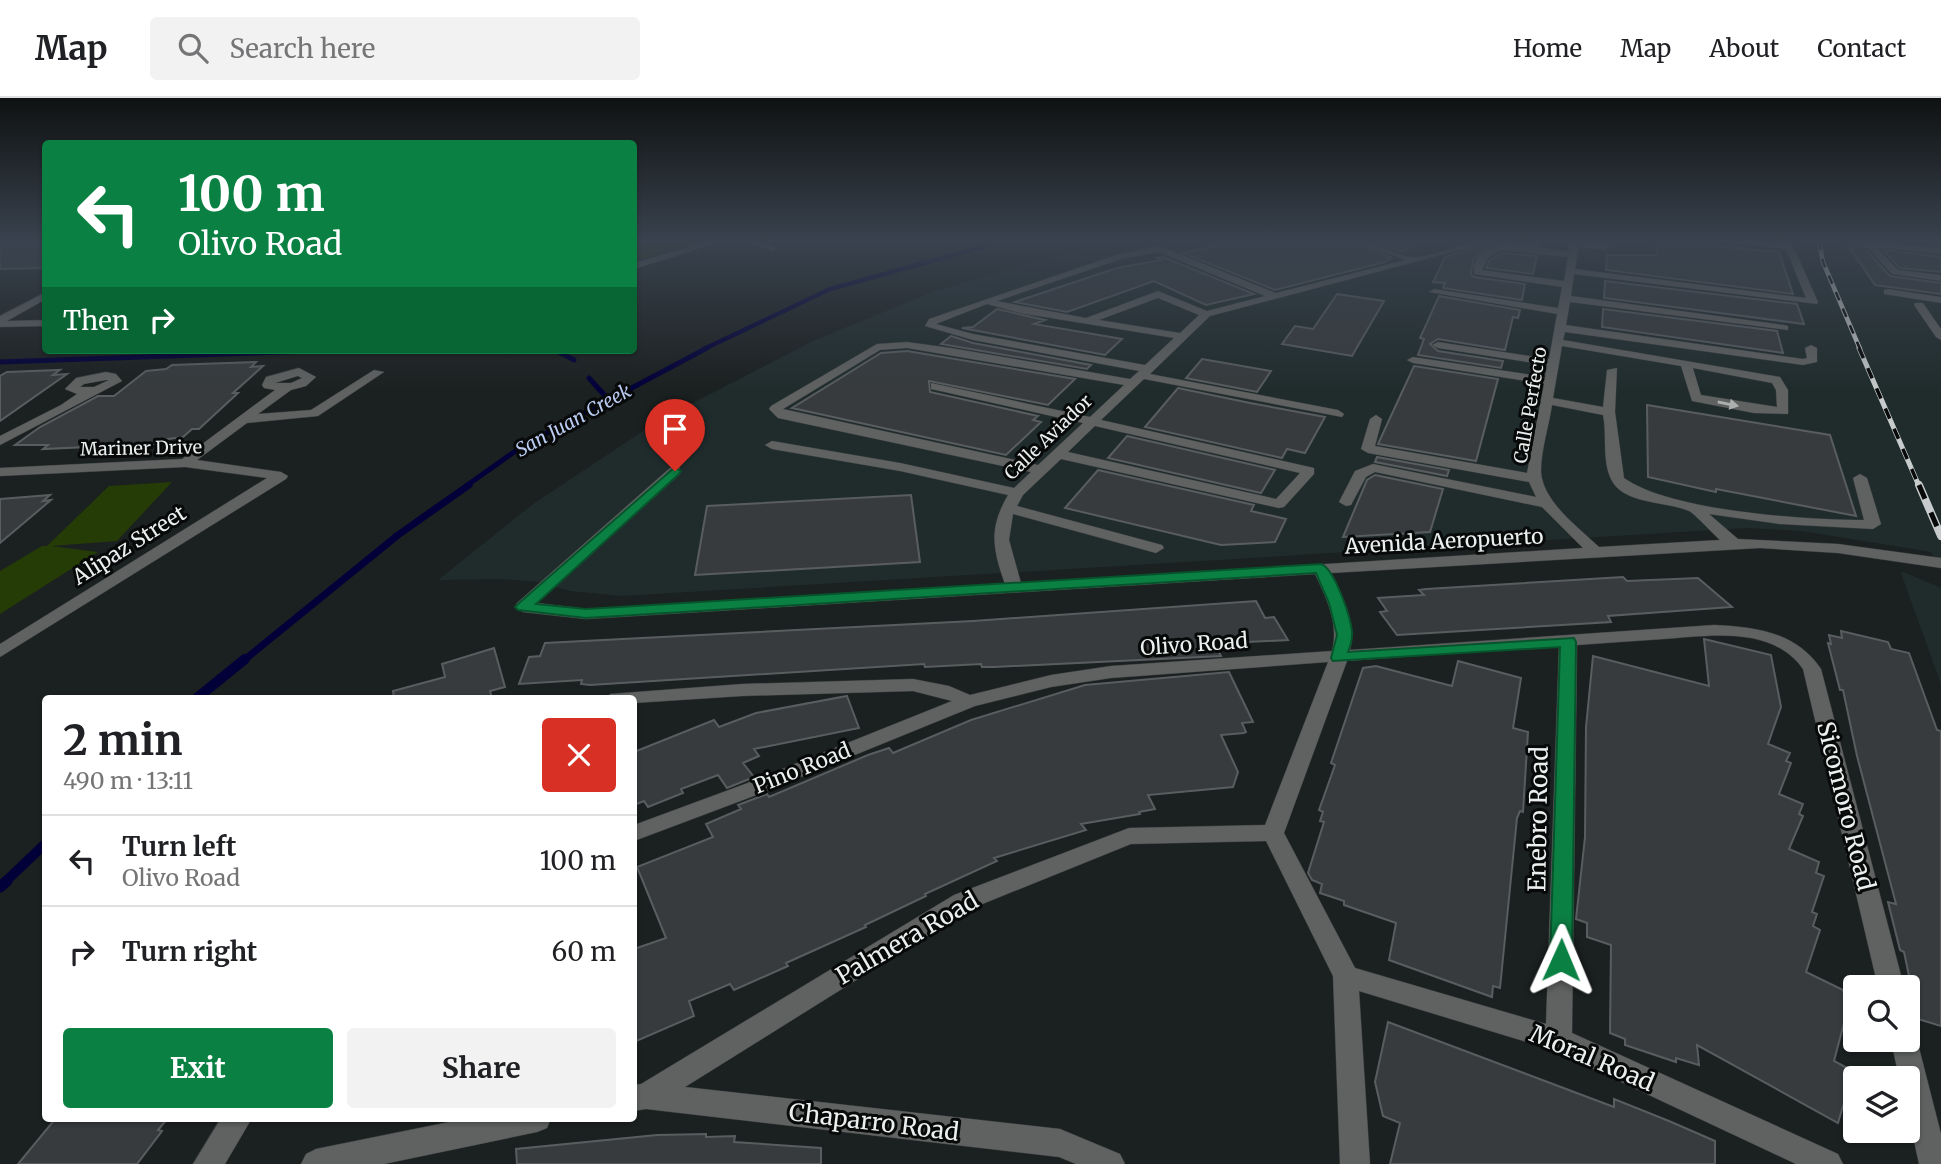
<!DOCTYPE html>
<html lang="en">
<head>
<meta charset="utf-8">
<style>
  :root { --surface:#fff; --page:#f2f2f2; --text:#202124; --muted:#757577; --line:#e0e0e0; --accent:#0b8043 }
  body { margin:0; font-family:Merriweather,serif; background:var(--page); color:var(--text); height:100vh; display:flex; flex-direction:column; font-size:26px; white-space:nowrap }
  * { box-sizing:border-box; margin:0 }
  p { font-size:23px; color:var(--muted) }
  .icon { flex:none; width:38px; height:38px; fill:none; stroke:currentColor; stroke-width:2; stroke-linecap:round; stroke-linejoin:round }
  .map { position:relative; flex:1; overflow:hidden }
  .drawer { position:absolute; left:42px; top:597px; width:595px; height:427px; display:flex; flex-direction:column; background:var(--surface); border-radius:7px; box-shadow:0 2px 5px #0004 }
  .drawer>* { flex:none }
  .guide { position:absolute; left:42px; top:42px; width:595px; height:214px; border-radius:7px; box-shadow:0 2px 5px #0004; background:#0b8043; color:#fff; overflow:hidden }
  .fabs { position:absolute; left:1843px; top:877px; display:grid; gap:14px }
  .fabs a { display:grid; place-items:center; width:77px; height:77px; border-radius:7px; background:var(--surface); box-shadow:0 2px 5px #0004; font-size:35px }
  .pin { position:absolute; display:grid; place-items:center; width:60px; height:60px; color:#fff; margin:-72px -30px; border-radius:50% 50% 50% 0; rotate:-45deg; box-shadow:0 0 7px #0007 }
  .pin .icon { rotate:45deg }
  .me { position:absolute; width:77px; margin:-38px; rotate:1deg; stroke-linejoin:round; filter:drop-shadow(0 0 5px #0008) }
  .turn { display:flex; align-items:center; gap:24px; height:147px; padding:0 21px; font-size:32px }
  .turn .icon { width:91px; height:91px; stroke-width:2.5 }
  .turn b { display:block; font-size:49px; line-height:60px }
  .then { display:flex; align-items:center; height:66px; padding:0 21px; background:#0003; gap:14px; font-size:26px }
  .round { display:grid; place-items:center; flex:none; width:74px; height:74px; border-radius:7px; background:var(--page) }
  .head { display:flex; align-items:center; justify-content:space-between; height:119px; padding:0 21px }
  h1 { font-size:42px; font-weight:700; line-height:52px }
  .button { display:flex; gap:14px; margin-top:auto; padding:14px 21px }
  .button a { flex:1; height:80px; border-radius:7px; background:var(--accent); color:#fff; font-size:28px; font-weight:700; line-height:80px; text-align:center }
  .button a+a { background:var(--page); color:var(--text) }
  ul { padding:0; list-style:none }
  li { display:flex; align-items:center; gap:21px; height:91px; padding:0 21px; border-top:2px solid var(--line) }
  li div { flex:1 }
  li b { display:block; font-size:26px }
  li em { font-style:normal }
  header { display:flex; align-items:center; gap:42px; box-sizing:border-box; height:98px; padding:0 35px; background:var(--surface); border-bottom:2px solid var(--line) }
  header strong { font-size:33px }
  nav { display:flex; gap:38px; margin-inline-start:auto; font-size:24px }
  .search { width:490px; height:63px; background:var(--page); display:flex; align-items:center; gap:18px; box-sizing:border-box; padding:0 24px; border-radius:7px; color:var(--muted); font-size:26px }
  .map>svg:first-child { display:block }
  .built { fill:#202c2c }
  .green { fill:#263c06 }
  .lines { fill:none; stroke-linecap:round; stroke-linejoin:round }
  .stream-far4 { stroke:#010039; stroke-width:4.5 }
  .stream-far3 { stroke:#010039; stroke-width:5 }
  .stream-far2 { stroke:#010039; stroke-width:7 }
  .stream-far1 { stroke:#010039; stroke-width:10 }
  .stream { stroke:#010039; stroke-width:11 }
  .building { fill:#373b3d; stroke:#595d60; stroke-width:2 }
  .minor-casing { stroke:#383d3d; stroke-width:1 }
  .minor { fill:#606261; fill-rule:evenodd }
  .rail-far2-casing { stroke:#c7cbcb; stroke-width:4.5 }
  .rail-far1-casing { stroke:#c7cbcb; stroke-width:5 }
  .rail-casing { stroke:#c7cbcb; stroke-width:8 }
  .rail-far2 { stroke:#080909; stroke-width:2.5; stroke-dasharray:9; stroke-linecap:butt }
  .rail-far1 { stroke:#080909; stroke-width:3.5; stroke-dasharray:11; stroke-linecap:butt }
  .rail { stroke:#080909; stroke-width:5; stroke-dasharray:15; stroke-linecap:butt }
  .oneway { fill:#acb0af }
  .route { fill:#0b8043; stroke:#07532c; stroke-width:2 }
  .labels { text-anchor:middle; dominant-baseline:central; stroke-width:6; stroke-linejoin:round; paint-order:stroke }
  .far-street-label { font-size:18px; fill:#ebefef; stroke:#080909 }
  .far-water-label { font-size:19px; font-style:italic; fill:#bbccf2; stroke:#080909 }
  .street-label { font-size:21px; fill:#ebefef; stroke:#080909 }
  .near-street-label { font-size:24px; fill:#ebefef; stroke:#080909 }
</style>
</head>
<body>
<header>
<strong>Map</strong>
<div class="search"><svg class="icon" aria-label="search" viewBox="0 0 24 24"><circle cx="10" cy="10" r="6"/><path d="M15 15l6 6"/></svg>Search here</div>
<nav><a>Home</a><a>Map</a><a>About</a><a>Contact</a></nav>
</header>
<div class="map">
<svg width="1941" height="1066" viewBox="0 0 1941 1066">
  <rect width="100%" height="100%" fill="#1b2020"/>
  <path class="built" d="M1104,143H1941V471L1931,454L1802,433L1747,430L622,498L570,493L539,484L501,481L438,482L533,406L658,323L815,242L935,193Z
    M1901,473L1941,490V586L1902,478Z"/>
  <path class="green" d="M634,143H703L634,163Z
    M172,384L117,443L51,448L98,454L0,516V473L42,448H47L109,388Z"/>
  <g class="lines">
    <path class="stream-far4" d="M704,251L830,191L1004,143"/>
    <path class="stream-far3" d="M555,252L574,262
      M0,264L338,252
      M589,280L607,300
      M466,388L524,347L707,250"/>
    <path class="stream-far2" d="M243,563L398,437L469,387"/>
    <path class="stream-far1" d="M197,600L245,561
      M5,784L46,745"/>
    <path class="stream" d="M0,789L7,783"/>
  </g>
  <path class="building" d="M16,143H46V170L0,171V144Z
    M1237,143H1352L1392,160L1385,164L1275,192L1183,155Z
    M1369,143H1420L1402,154Z
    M1497,143H1541L1540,147H1495L1482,152L1473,162L1471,176L1474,179L1525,186L1522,202L1443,190L1445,185L1433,184L1445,159Z
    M1656,143L1779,154L1793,196L1606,172L1607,157H1657Z
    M1845,143H1864V150L1890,178L1941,185V196L1875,187Z
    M1884,152L1941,159V174L1899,170Z
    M1502,155L1537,158L1533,176L1486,170L1490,162Z
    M1163,159L1254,196L1206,207L1154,183L1067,214L1015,204L1117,170L1161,162L1157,160Z
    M1605,183L1797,206L1804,226L1604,200Z
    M1337,196L1384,203L1352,258L1282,246L1295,228L1313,231Z
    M1439,198L1520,212L1518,220L1513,219L1505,252L1438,241L1430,246L1438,253L1503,263L1501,270L1418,257L1424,241L1420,240Z
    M997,211L1045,222L1034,226L1122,241L1105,257L962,230L973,229Z
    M1603,211L1777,233L1783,255L1602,229Z
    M951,238L973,245L1091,267L1087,271L941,246Z
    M907,253L1075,281L1048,307L929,283L930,294L1038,318L1033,322L1041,324L1006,357L792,310L881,255Z
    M1202,261L1271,273L1257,294L1186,280Z
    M256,264L251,269L263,268L233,295H238L199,331H192L183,339L161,342L155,346L43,351L48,347H15L40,329L98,298H114L146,273L166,271L172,267Z
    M1414,268L1498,281L1476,363L1378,346Z
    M60,272L53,277L67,276L0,323V278L7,274Z
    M1178,290L1250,305L1325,319L1305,355L1287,351L1282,360L1145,329Z
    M1647,307L1830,337L1856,418L1716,391V394L1648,379Z
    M1127,338L1275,372L1261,395L1108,360Z
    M1377,359L1449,372L1447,378L1375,364Z
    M1098,372L1254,407L1251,413L1286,421L1275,444L1221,447L1065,410Z
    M1375,377L1443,391L1430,434L1343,439L1367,382Z
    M50,397L43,403L51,402L0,445V401Z
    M911,397L920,464L695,477L707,408Z
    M1623,479L1627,483L1698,480L1732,509L1608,518L1611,524L1397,537L1380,514L1387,513L1378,500L1424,497L1419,492L1426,491Z
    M1256,503L1265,520L1274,519L1288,542L1227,545L1228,548L1216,549L1221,558L994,569H982L981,566L925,569L924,566L590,587L581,586L582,582L519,586L529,559L540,558L545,545L973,523Z
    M1841,533L1888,544L1891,551L1909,555L1937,632L1941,633V928L1918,921L1904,854L1900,852L1888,804L1896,806L1857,658L1843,592H1840L1828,545L1831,546L1829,537L1842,540Z
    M1704,541L1771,557L1781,609L1768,646L1790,655L1786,663L1791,665L1779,696L1803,706L1799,716L1803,718L1789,751L1819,764L1816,775L1824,778L1812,814L1817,816L1813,828L1820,832L1806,874L1843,892L1848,910L1834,963L1855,974V1014L1843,1008L1838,1025L1697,947L1699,967L1676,960V964L1625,947V941L1610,935L1611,847L1587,839V825L1576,821L1585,739L1586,629L1593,558L1709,588Z
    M494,550L505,589L490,593L492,600H394L393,593L445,579L442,566Z
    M1458,563L1521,580L1513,630L1528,634L1523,714L1520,713L1517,720L1500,890L1493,888L1492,899L1389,862L1396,825L1344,807V803L1320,795L1322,786L1312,782L1308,775L1324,724L1320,723L1323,714L1319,712L1335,667L1331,665L1363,570L1376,568L1452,588Z
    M1229,574L1253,624L1242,625L1246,634L1244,635L1221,637L1238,674L1233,689L1148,697L1155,711L1139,714L1140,716L1081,726L1086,732L994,760L997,763L925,796L926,798L865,827L866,829L786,865L788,868L734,892L730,886L689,903L694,918L634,944V851L666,840L637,769L713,739L706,726L741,711L738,707L767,696L769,699L868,657L889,650L893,655L971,622L1085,587Z
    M847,598L859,630L754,651L759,658L743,665L754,679L727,690L718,677L681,691L683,695L648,709L644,703L634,707V654L714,622L719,629L756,615Z
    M1388,924L1614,1009V1001L1669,1023L1715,1043V1066H1390L1400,1025L1383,1018L1375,984Z
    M56,1020H168L158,1032L162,1033L137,1066H18Z
    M706,1036V1039L735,1038L734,1044L821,1050V1066H517L516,1051L657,1037Z"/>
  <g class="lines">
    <defs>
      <path id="minor" d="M710,143H723L634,171V165Z
        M744,143H757L777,150L773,153Z
        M1354,143C1375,143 1400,161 1418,159C1444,156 1468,142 1494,143L1210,218L1150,276L1338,312L1344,316L1342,319L1144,281L1101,322L1314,370V376L1284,409L1279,410L1061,361L1023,397L1017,408L1162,447L1164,450L1156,455L1013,416L1009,442L1021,485L1583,450L1542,409L1375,374L1366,379L1351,407L1346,408L1339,404L1355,373L1373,366L1536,399L1529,384L1368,355L1361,351L1370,321L1376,317L1382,321L1375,348L1527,375L1544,286L1413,265L1407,262L1413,259L1545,279L1547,267L1438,250L1432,247L1438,244L1549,261L1557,216L1429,194L1434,191L1558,210L1562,189L1474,176C1469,133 1546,151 1569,154V143L1603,146L1626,143L1603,152L1579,148L1575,171L1806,200L1786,151L1728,143L1784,146L1783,143H1791L1818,204L1817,206L1574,176L1571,198L1784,227L1788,228V232L1570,204L1566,227L1803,261L1807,260L1805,250L1811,247L1817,250V264L1803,267L1565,234L1563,242L1780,279L1788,292V316L1754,315L1692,303L1681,268L1562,248L1553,300L1603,309L1607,272L1617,270L1615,314L1624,380C1670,413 1805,422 1864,422L1853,380L1860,376L1867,380L1881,426L1873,431L1780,426L1709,416L1738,441L1838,446L1941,460V470L1838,455L1760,450L1331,475C1343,500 1357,525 1350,552L1714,527C1756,529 1796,534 1821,571L1904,889H1878L1803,571C1772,527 1709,538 1663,541C1634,543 1605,545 1577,547L1572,935L1838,1056L1843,1066H1796L1553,952L1359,893L1370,1066H1340L1333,878L1266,743L1131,746L970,811L685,989L1060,1031L1120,1056L1125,1066H1076L1059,1059L646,1011L634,1013V987L641,986L954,797L1129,730L1265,727L1328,564L1111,580L1051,589L975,608L759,696L634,743V727L745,686L952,603L913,593L742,598L634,605V600H608L610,596L742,586L913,581L949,588L970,597L1051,577L1111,568L1332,553C1339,526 1327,501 1315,476L586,521L523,514L515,509L517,505L670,370H680V376L537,505L586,511L1005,486C992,449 989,430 1008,397L900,373L772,351L765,347L772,343L900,365L1014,390L1031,374L778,320L769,311L771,308L877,246L907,244L951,250L1130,281L1139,273L973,242L925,228L929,221L1116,157L1160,148L1276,195L1405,162ZM1501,152L1568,159L1564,183L1482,172L1488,160ZM1159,154L1265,198L1207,213L1158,193L1086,220L997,203L1121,161ZM1158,200L1199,217L1180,235L1099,222ZM987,206L1020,215L1174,240L1145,267L973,236L936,226ZM907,250L1124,287L1090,319L931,285V291L1083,325L1038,367L783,311L880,252ZM1693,270L1772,285L1776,292L1777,309L1701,297ZM1552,307L1603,317C1607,336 1602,363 1611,381C1623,407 1667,403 1689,413C1694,415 1713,436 1720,442L1599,449C1578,429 1542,403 1541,373C1541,352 1549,328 1552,307ZM1095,328L1300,375L1276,401L1068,354ZM1559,548L1546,926L1355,870L1284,735L1347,563Z
        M1866,144L1941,150V156L1877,149L1898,172L1941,177V183L1892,176L1866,148Z
        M1888,191L1941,199V205L1884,196V192Z
        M46,194V201L7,223L46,222V228L0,229V218Z
        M1915,205H1923L1941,231V242L1936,239L1914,207Z
        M299,270L316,279L306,288L291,292L258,316L311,312L374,272L384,274L318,318L247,325L197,362L281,374L288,378L286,381L0,559V546L267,380L185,369L0,378V370L182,361L275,292L264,290L262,287L266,279ZM298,278L302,280L291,285H275Z
        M106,274L116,276L122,283L0,347V338L61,307L77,296L65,291L76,280ZM106,282H109L94,289H80L84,286Z
        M1908,931L1913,934L1917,942L1941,1036V1066H1919L1908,1015V980H1899L1891,942H1908Z
        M221,1020H252L225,1066H193Z
        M469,1020H551L547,1030L537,1034L384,1066H301L306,1056L316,1051Z"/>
    </defs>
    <use href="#minor" class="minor-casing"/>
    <use href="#minor" class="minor"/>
    <defs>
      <path id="rail-far2" d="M1819,143L1823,164L1860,251"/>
      <path id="rail-far1" d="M1859,250L1919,388"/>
      <path id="rail" d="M1919,387L1941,438"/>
    </defs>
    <use href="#rail-far2" class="rail-far2-casing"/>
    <use href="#rail-far1" class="rail-far1-casing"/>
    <use href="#rail" class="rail-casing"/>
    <use href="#rail-far2" class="rail-far2"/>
    <use href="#rail-far1" class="rail-far1"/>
    <use href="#rail" class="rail"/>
  </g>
  <defs><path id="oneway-solid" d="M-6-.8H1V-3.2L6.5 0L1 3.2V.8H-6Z" transform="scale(1.75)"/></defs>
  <use class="oneway" href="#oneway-solid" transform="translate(1728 306) rotate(11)"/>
  <linearGradient id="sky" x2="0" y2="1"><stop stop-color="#0f1212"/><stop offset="0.49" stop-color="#39424e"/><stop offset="1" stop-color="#39424e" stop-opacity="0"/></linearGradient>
  <rect width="1941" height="292" fill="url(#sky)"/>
  <path class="route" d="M675,369L681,373L679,376L536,506L586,511L1321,466C1334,470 1353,523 1352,537C1352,543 1350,549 1348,554L1574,540L1576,544L1572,862L1569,869L1561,872L1553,869L1550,862L1560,549L1333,563L1331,560L1337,537L1329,505L1316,475L586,520L518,512L515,509L518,506Z"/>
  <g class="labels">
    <g class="far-street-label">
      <text transform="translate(1530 307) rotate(-80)">Calle Perfecto</text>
      <text transform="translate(1048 339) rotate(-44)">Calle Aviador</text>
      <text transform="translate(141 350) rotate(-1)">Mariner Drive</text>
    </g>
    <g class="far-water-label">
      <text transform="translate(573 322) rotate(-29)">San Juan Creek</text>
    </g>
    <g class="street-label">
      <text transform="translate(1444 443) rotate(-3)">Avenida Aeropuerto</text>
      <text transform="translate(129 447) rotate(-32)">Alipaz Street</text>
      <text transform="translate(1194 546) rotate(-4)">Olivo Road</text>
      <text transform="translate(802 670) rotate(-22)">Pino Road</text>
    </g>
    <g class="near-street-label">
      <text transform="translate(1846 708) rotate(76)">Sicomoro Road</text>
      <text transform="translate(1538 721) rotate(-89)">Enebro Road</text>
      <text transform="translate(907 840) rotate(-30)">Palmera Road</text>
      <text transform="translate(1592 960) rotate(23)">Moral Road</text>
      <text transform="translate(874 1024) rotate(7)">Chaparro Road</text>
    </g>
  </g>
</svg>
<div class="fabs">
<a><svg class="icon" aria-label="search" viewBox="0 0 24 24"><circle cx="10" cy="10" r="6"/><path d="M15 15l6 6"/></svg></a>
<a><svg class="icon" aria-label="layers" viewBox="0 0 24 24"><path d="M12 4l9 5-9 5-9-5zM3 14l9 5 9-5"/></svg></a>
</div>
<div class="pin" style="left:675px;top:373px;background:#d93025"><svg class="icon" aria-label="arrive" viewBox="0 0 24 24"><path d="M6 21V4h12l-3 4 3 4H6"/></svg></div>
<svg class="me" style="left:1561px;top:862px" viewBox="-20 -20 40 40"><path d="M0-17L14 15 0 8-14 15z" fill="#0b8043" stroke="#fff" stroke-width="4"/></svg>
<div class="guide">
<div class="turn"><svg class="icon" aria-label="left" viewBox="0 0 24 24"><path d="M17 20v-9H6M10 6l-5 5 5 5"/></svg><div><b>100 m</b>Olivo Road</div></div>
<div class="then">Then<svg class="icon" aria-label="right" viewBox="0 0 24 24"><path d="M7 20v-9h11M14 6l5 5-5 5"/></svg></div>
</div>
<section class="drawer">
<div class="head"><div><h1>2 min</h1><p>490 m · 13:11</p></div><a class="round" style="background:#d93025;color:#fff"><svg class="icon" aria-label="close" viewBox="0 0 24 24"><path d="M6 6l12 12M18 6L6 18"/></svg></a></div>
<ul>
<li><svg class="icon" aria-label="left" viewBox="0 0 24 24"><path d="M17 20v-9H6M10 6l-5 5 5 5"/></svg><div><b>Turn left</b><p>Olivo Road</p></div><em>100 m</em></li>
<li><svg class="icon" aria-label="right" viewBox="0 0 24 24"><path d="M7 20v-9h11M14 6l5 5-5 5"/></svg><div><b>Turn right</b></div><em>60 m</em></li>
</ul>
<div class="button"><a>Exit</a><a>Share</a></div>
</section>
</div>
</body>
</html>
